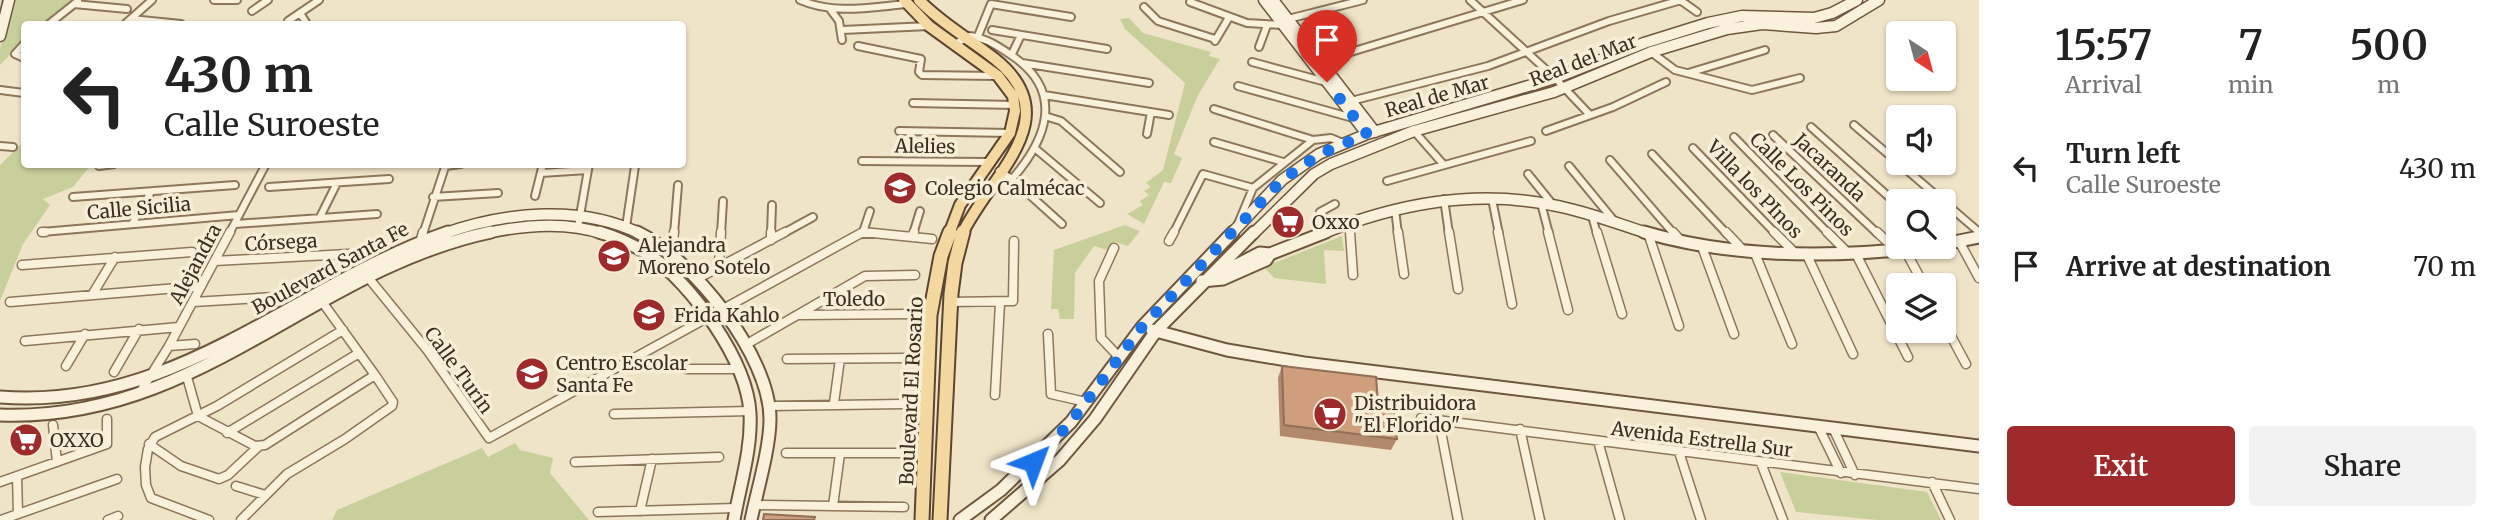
<!DOCTYPE html>
<html lang="en">
<head>
<meta charset="utf-8">
<style>
  :root { --surface:#fff; --page:#f2f2f2; --text:#222; --muted:#767676; --accent:#9e2a2b }
  body { margin:0; font-family:Merriweather,serif; background:var(--page); color:var(--text); height:100vh; display:flex; flex-direction:column; font-size:26px; white-space:nowrap }
  * { box-sizing:border-box; margin:0 }
  p { font-size:23px; color:var(--muted) }
  .icon { flex:none; width:38px; height:38px; fill:none; stroke:currentColor; stroke-width:2; stroke-linecap:round; stroke-linejoin:round }
  .map { position:relative; flex:1; overflow:hidden }
  .sheet { display:flex; flex-direction:column; background:var(--surface); width:525px }
  .sheet>* { flex:none }
  .top-card { position:absolute; left:21px; top:21px; width:665px; height:147px; border-radius:7px; box-shadow:0 2px 5px #0004; background:#fff; color:var(--text); overflow:hidden }
  .needle { width:46px; rotate:144deg }
  .buttons { position:absolute; left:1886px; top:21px; display:grid; gap:14px }
  .buttons a { display:grid; place-items:center; width:70px; height:70px; border-radius:7px; background:var(--surface); box-shadow:0 2px 5px #0004; font-size:35px }
  .pin { position:absolute; display:grid; place-items:center; width:60px; height:60px; color:#fff; margin:-72px -30px; border-radius:50% 50% 50% 0; rotate:-45deg; box-shadow:0 0 7px #0007 }
  .pin .icon { rotate:45deg }
  .me { position:absolute; width:77px; margin:-38px; rotate:44deg; stroke-linejoin:round; filter:drop-shadow(0 0 5px #0008) }
  .turn { display:flex; align-items:center; gap:24px; height:147px; padding:0 28px; font-size:32px }
  .turn .icon { width:91px; height:91px; stroke-width:2.5 }
  .turn b { display:block; font-size:49px; line-height:60px }
  .eta { display:flex; justify-content:space-evenly; align-items:center; height:119px; text-align:center }
  .eta b { font-size:42px; font-weight:600; line-height:49px }
  .button { display:flex; gap:14px; margin-top:auto; padding:14px 28px }
  .button a { flex:1; height:80px; border-radius:7px; background:var(--accent); color:#fff; font-size:28px; font-weight:600; line-height:80px; text-align:center }
  .button a+a { background:var(--page); color:var(--text) }
  ul { padding:0; list-style:none }
  li { display:flex; align-items:center; gap:21px; height:98px; padding:0 28px }
  li div { flex:1 }
  li b { display:block; font-size:26px }
  li em { font-style:normal }
  main { display:flex; flex:1; min-height:0 }
  .map>svg:first-child { display:block }
  .green { fill:#c9cf9b }
  .lines { fill:none; stroke-linecap:round; stroke-linejoin:round }
  .stream { stroke:#6f938a; stroke-width:2.5 }
  .street-far1-casing { stroke:#8d765c; stroke-width:10 }
  .street-casing { stroke:#8d765c; stroke-width:11 }
  .secondary-far1-casing { stroke:#6f573f; stroke-width:13 }
  .secondary-casing { stroke:#6f573f; stroke-width:15 }
  .primary-far1-casing { stroke:#5b4430; stroke-width:14 }
  .primary-casing { stroke:#5b4430; stroke-width:17 }
  .street-far1 { stroke:#faf1dc; stroke-width:6 }
  .street { stroke:#faf1dc; stroke-width:8 }
  .secondary-far1 { stroke:#faf1dc; stroke-width:10 }
  .secondary { stroke:#faf1dc; stroke-width:11 }
  .primary-far1 { stroke:#f3d9a0; stroke-width:10 }
  .primary { stroke:#f3d9a0; stroke-width:13 }
  .wall { fill:#b2896c }
  .building { fill:#cf9f7d; stroke:#916f58; stroke-width:2 }
  .route { stroke:#1a73e8; stroke-width:12; stroke-dasharray:0 21.6 }
  .labels { text-anchor:middle; dominant-baseline:central; stroke-width:7; stroke-linejoin:round; paint-order:stroke }
  .street-label { font-size:19px; fill:#3d2e20; stroke:#f7eed8 }
  .poi-label { font-size:19px; fill:#3d2e20; stroke:#f7eed8; text-anchor:start }
</style>
</head>
<body>
<main>
<div class="map">
<svg width="1979" height="520" viewBox="0 0 1979 520">
  <rect width="100%" height="100%" fill="#f0e4c8"/>
  <path class="green" d="M15,0H74L45,24H24V41L0,65V48Z
    M1129,18L1143,33L1211,52L1209,56L1220,59L1198,95L1174,154L1182,158L1171,183L1164,182L1144,224L1127,214L1143,205L1140,201L1149,195L1144,191L1151,187L1146,183L1163,170L1185,83L1125,29L1120,19Z
    M24,141V164L91,165L73,187L43,199L50,205L23,244L0,301V165Z
    M1125,225L1140,231L1128,246L1115,242L1107,250L1094,246L1075,273L1074,319H1060L1058,309H1051L1054,250Z
    M1342,236L1344,251L1324,250L1326,284L1274,278L1264,267Z
    M515,443L520,450L553,458L550,473L589,520H332L337,510L482,448L488,457Z
    M1780,472L1927,492L1941,520H1877L1796,512Z"/>
  <g class="lines">
    <path class="stream" d="M0,15L3,0"/>
    <defs>
      <path id="street-far1" d="M214,0H237
        M800,0C834,15 871,7 907,4
        M1470,0L1555,78L1590,115
        M1680,0L1697,12
        M1190,2L1247,23L1283,25
        M74,4L127,9
        M1144,7L1158,21L1215,39
        M830,9L839,21L842,40
        M252,11L268,0
        M300,13L307,24
        M131,19L181,24
        M1288,19L1363,0
        M288,21L319,0
        M49,24L78,1
        M125,24L152,0
        M842,30L929,26
        M992,30L1107,49
        M978,36L991,4L1071,17
        M1215,41L1228,19
        M24,44L15,54L24,58
        M953,45L970,36C987,38 1001,48 1014,57C1065,93 1046,140 1012,179
        M858,46L921,59L919,72L922,75L996,76
        M1259,47L1266,28
        M1651,52L1675,70L1752,90L1800,78
        M1012,54L1021,35
        M1321,61L1523,0
        M1252,62L1326,82
        M1022,63L1149,83
        M1688,73L1765,50
        M1238,86L1353,118
        M0,90L24,93
        M1044,95L1169,115
        M1351,101L1488,66L1609,21L1681,0
        M913,103L1015,105
        M1214,109L1313,140L1331,138L1343,143
        M1048,117L1061,121L1120,172
        M1854,125L1943,201
        M1811,127L1899,206
        M899,131L1010,133
        M1414,131L1443,164
        M1546,131L1613,107L1666,82
        M1147,134L1151,112
        M1773,135L1878,234
        M1734,137L1829,234
        M1214,142L1283,162
        M0,146L13,147
        M1693,148L1776,234
        M1037,150L1100,203
        M1652,154L1727,234
        M1610,160L1674,234
        M862,161L987,162
        M99,166L114,164
        M445,166L461,164
        M1569,166L1615,222
        M999,171L1012,179L1062,224
        M541,173L587,170
        M1528,174L1553,205
        M1387,181L1531,141
        M269,187L389,179
        M535,196L543,164
        M73,197L235,185
        M433,197L498,193
        M1444,199L1449,234
        M1492,199L1499,234
        M1944,202L1979,232
        M1541,203L1549,234
        M1335,204L1320,212L1335,229
        M1395,209L1398,234
        M1592,216L1597,234
        M320,217L337,183
        M132,224L151,192
        M235,224L377,214
        M1238,224L1253,188L1313,140
        M1349,224L1350,234
        M578,227L589,164
        M626,227L635,166
        M42,232L239,215
        M863,232L870,211
        M229,234L266,164
        M423,234L446,164
        M674,234L678,185
        M721,234L723,201
        M771,234L772,205
        M782,234L813,217
        M860,234H878
        M913,234L920,211
        M1173,234L1203,174L1253,188"/>
      <path id="street" d="M42,232H45
        M1350,232L1353,275
        M1398,232L1404,274
        M1449,232L1458,289
        M1498,232L1512,304
        M1548,232L1568,310
        M1597,232L1622,314
        M1673,232L1681,241
        M1726,232L1743,250
        M1774,232L1795,253
        M1827,232L1849,254
        M1877,232L1895,249
        M1648,233L1679,326
        M912,237L914,232
        M421,239L423,232
        M771,240V232
        M1169,241L1174,232
        M1959,241L1979,278
        M1701,244L1734,334
        M1114,248L1099,281L1101,338L1119,357
        M1905,250L1924,285
        M672,251L674,232
        M1754,251L1792,344
        M1806,253L1853,354
        M1856,254L1908,357
        M215,261L348,254
        M22,265L192,252
        M719,266L721,232
        M367,276L428,351L489,438L863,232L932,239
        M697,279L785,232
        M92,295L115,257
        M10,302L201,286
        M193,302L275,297
        M951,302L1013,301L1014,241
        M799,315L910,314
        M1944,323L1966,364
        M1048,334L1051,394L1086,402
        M25,341L179,327
        M747,344L865,276L915,275
        M169,346L195,344
        M787,359L907,358
        M66,366L85,334
        M687,369H739
        M114,372L139,329
        M187,377L198,416L255,446L265,445L375,375L323,303
        M141,391L169,346L230,232
        M995,395L1000,303
        M834,403L840,359
        M770,406L903,404
        M614,414L751,411
        M1421,418L1979,489
        M1439,421L1458,520
        M53,425L57,462
        M1818,426L1841,473
        M1833,428L1855,475
        M1520,429L1540,520
        M227,433L359,353
        M1598,441L1620,520
        M149,444L181,466L219,479L228,475L259,446
        M1679,452L1701,520
        M786,453H904
        M575,462L719,457
        M1761,463L1783,520
        M17,476L18,514
        M0,482L107,444V419
        M1932,482L1950,520
        M236,486L265,495
        M754,505L904,507
        M833,506L840,454
        M640,511L652,459
        M598,512L736,508
        M1,520L117,479
        M108,520L118,516
        M209,520L151,498L146,485L145,467L148,449L155,437L217,406L343,330
        M241,520L287,474L345,439L392,406L393,402L375,375"/>
      <path id="secondary-far1" d="M1264,0L1367,134
        M1273,0L1375,132
        M0,36L9,0
        M443,234C505,212 581,204 641,234
        M483,234C522,225 566,221 604,234
        M1231,234L1282,180L1319,154L1367,134L1555,78L1644,43L1708,23L1742,16L1814,18L1832,13L1857,0
        M1253,234L1314,174L1331,164L1414,131L1554,92L1651,52L1727,29L1762,24L1816,28L1836,26L1879,0
        M1321,234C1396,204 1472,189 1552,205C1586,211 1618,224 1650,234"/>
      <path id="secondary" d="M599,232C616,237 632,244 648,254C691,283 747,360 750,413C752,449 740,485 734,520
        M637,232C693,259 770,356 770,419C770,448 757,491 751,520
        M1644,232C1735,259 1833,258 1926,247
        M1944,244L1979,237
        M1225,271L1260,253L1270,254
        M1202,281L1223,279L1266,260L1270,254L1326,232
        M1152,330L1227,350L1304,363L1979,446
        M0,397C175,411 293,286 448,232
        M0,415C199,422 311,270 491,232
        M960,520L1001,490L1071,422L1142,327L1233,232
        M991,520L1060,460L1095,419L1156,331L1254,232"/>
      <path id="primary-far1" d="M904,0L929,26L998,76L1013,96L1015,111L1010,133L960,205L949,234
        M919,0C942,24 970,39 995,59C1069,118 991,174 962,234"/>
      <path id="primary" d="M922,520L930,315L941,256L950,232
        M940,520L951,294L955,263L963,232"/>
    </defs>
    <use href="#street-far1" class="street-far1-casing"/>
    <use href="#street" class="street-casing"/>
    <use href="#secondary-far1" class="secondary-far1-casing"/>
    <use href="#secondary" class="secondary-casing"/>
    <use href="#primary-far1" class="primary-far1-casing"/>
    <use href="#primary" class="primary-casing"/>
    <use href="#street-far1" class="street-far1"/>
    <use href="#street" class="street"/>
    <use href="#secondary-far1" class="secondary-far1"/>
    <use href="#secondary" class="secondary"/>
    <use href="#primary-far1" class="primary-far1"/>
    <use href="#primary" class="primary"/>
  </g>
  <path class="wall" d="M1282,366L1378,402L1397,439L1391,450L1280,436L1278,378Z"/>
  <path class="building" d="M1282,366L1376,377L1378,402L1393,403L1397,439L1284,425Z
    M764,514L815,517L814,520H763Z"/>
  <g class="lines">
    <path class="route" d="M1033,462L1071,422L1142,327L1282,180L1320,154L1367,134L1327,82"/>
  </g>
  <defs>
    <symbol id="school-disc" viewBox="-11 -11 22 22"><circle r="9.5" fill="#9e2a2b" stroke="#f7eed8"/><path d="M0-5L7-2L0 1L-7-2ZM-4 1L0 2.5L4 1V4Q0 6-4 4Z" fill="#fff"/></symbol>
    <symbol id="supermarket-disc" viewBox="-11 -11 22 22"><circle r="9.5" fill="#9e2a2b" stroke="#f7eed8"/><path d="M-6-5.5h2.5l.6 2H6L4.5 2H-2.5L-4.4-4H-6ZM-1.5 3.2a1.3 1.3 0 1 0 .1 0ZM3 3.2a1.3 1.3 0 1 0 .1 0Z" fill="#fff"/></symbol>
  </defs>
  <g fill-rule="evenodd">
    <use href="#school-disc" x="881" y="169" width="38" height="38"/>
    <use href="#supermarket-disc" x="1269" y="203" width="38" height="38"/>
    <use href="#school-disc" x="595" y="237" width="38" height="38"/>
    <use href="#school-disc" x="630" y="296" width="38" height="38"/>
    <use href="#school-disc" x="513" y="355" width="38" height="38"/>
    <use href="#supermarket-disc" x="1311" y="395" width="38" height="38"/>
    <use href="#supermarket-disc" x="7" y="421" width="38" height="38"/>
  </g>
  <g class="labels">
    <g class="street-label">
      <text transform="translate(1583 60) rotate(-21)">Real del Mar</text>
      <text transform="translate(1437 96) rotate(-16)">Real de Mar</text>
      <text transform="translate(925 146) rotate(1)">Alelies</text>
      <text transform="translate(1830 167) rotate(43)">Jacaranda</text>
      <text transform="translate(1802 184) rotate(45)">Calle Los Pinos</text>
      <text transform="translate(1755 189) rotate(46)">Villa los PInos</text>
      <text transform="translate(139 208) rotate(-5)">Calle Sicilia</text>
      <text transform="translate(281 242) rotate(-3)">Córsega</text>
      <text transform="translate(195 264) rotate(-62)">Alejandra</text>
      <text transform="translate(330 268) rotate(-28)">Boulevard Santa Fe</text>
      <text x="854" y="299">Toledo</text>
      <text transform="translate(459 370) rotate(54)">Calle Turín</text>
      <text transform="translate(911 391) rotate(-87)">Boulevard El Rosario</text>
      <text transform="translate(1702 439) rotate(7)">Avenida Estrella Sur</text>
    </g>
    <g class="poi-label">
      <text x="925" y="188">Colegio Calmécac</text>
      <text x="1312" y="222">Oxxo</text>
      <text x="638" y="245">Alejandra<tspan x="638" dy="22">Moreno Sotelo</tspan></text>
      <text x="674" y="315">Frida Kahlo</text>
      <text x="556" y="363">Centro Escolar<tspan x="556" dy="22">Santa Fe</tspan></text>
      <text x="1354" y="403">Distribuidora<tspan x="1354" dy="22">"El Florido"</tspan></text>
      <text x="50" y="440">OXXO</text>
    </g>
  </g>
</svg>
<div class="buttons">
<a><svg class="needle" viewBox="-14 -14 28 28"><path d="M0-13l5 13h-10z" fill="#e53935"/><path d="M0 13l5-13h-10z" fill="#767676"/></svg></a>
<a><svg class="icon" aria-label="sound" viewBox="0 0 24 24"><path d="M4 9h4l5-4v14l-5-4H4zM17 9q2 3 0 6"/></svg></a>
<a><svg class="icon" aria-label="search" viewBox="0 0 24 24"><circle cx="10" cy="10" r="6"/><path d="M15 15l6 6"/></svg></a>
<a><svg class="icon" aria-label="layers" viewBox="0 0 24 24"><path d="M12 4l9 5-9 5-9-5zM3 14l9 5 9-5"/></svg></a>
</div>
<div class="pin" style="left:1327px;top:82px;background:#d93025"><svg class="icon" aria-label="arrive" viewBox="0 0 24 24"><path d="M6 21V4h12l-3 4 3 4H6"/></svg></div>
<svg class="me" style="left:1033px;top:462px" viewBox="-20 -20 40 40"><path d="M0-17L14 15 0 8-14 15z" fill="#1a73e8" stroke="#fff" stroke-width="4"/></svg>
<div class="top-card">
<div class="turn"><svg class="icon" aria-label="left" viewBox="0 0 24 24"><path d="M17 20v-9H6M10 6l-5 5 5 5"/></svg><div><b>430 m</b>Calle Suroeste</div></div>
</div>
</div>
<section class="sheet">
<div class="eta">
<div><b>15:57</b><p>Arrival</p></div>
<div><b>7</b><p>min</p></div>
<div><b>500</b><p>m</p></div>
</div>
<ul>
<li><svg class="icon" aria-label="left" viewBox="0 0 24 24"><path d="M17 20v-9H6M10 6l-5 5 5 5"/></svg><div><b>Turn left</b><p>Calle Suroeste</p></div><em>430 m</em></li>
<li><svg class="icon" aria-label="arrive" viewBox="0 0 24 24"><path d="M6 21V4h12l-3 4 3 4H6"/></svg><div><b>Arrive at destination</b></div><em>70 m</em></li>
</ul>
<div class="button"><a>Exit</a><a>Share</a></div>
</section>
</main>
</body>
</html>
